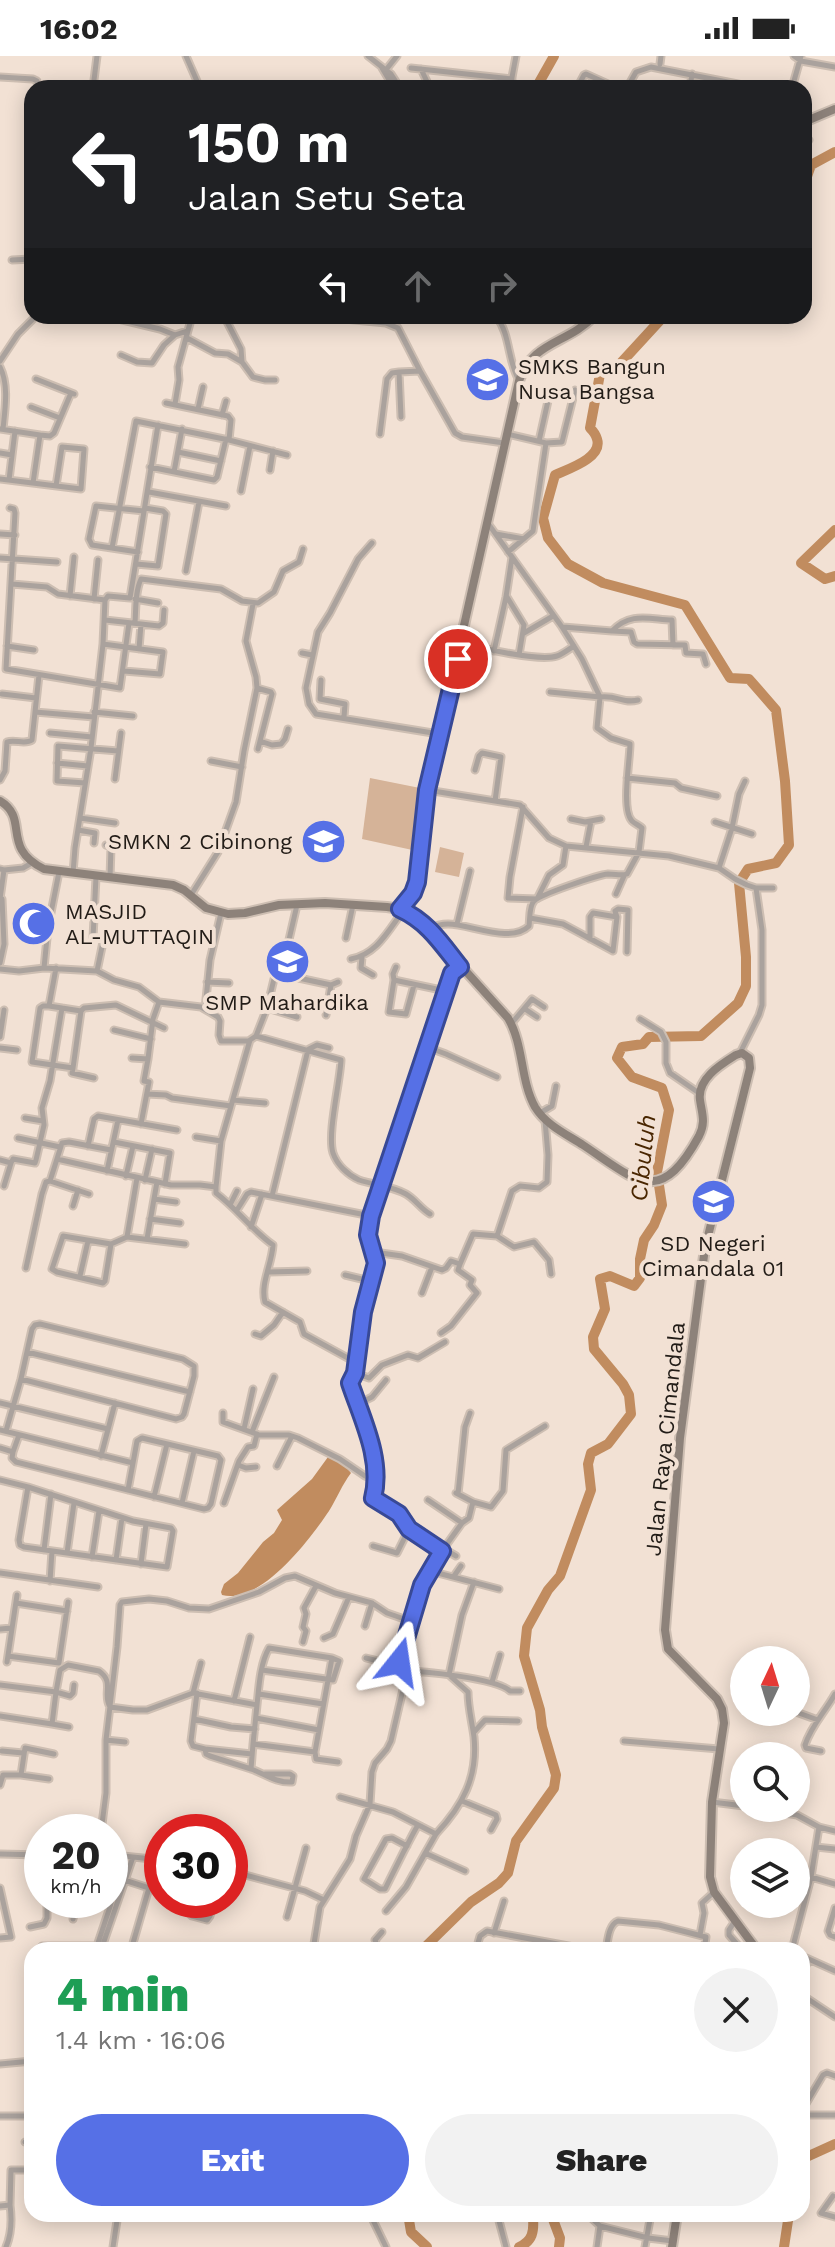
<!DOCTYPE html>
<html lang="en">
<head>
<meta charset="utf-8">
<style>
  :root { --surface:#fff; --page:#f2f2f2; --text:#222; --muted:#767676; --accent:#5670e6 }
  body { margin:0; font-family:"Work Sans",sans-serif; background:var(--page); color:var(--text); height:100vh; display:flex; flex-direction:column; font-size:30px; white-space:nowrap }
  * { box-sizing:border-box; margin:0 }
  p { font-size:26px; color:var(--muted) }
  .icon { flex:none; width:44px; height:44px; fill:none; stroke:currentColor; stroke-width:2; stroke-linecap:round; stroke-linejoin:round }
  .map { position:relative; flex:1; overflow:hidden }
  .drawer { position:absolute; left:24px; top:1886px; width:786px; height:280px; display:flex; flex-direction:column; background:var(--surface); border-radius:24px; box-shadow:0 4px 20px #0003 }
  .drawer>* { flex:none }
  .banner { position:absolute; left:24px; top:24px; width:788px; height:244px; border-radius:24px; box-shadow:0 4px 20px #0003; background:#202124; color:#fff; overflow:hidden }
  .needle { width:52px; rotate:4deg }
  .tools { position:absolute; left:730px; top:1590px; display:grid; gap:16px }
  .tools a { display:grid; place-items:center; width:80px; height:80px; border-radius:50%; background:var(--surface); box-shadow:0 4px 20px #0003; font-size:40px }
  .speed { position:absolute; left:24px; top:1758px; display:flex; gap:16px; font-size:40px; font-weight:700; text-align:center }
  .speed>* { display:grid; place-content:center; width:104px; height:104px; border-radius:50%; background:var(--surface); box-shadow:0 4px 20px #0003; line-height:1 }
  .speed small { font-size:20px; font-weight:400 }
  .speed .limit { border:12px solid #d22; background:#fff; color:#111 }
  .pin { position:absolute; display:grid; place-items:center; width:68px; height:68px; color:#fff; margin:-34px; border:4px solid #fff; border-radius:50%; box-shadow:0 2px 8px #0007 }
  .me { position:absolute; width:88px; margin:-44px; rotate:15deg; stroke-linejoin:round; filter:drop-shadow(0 0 6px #0008) }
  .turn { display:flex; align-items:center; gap:28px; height:168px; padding:0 32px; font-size:36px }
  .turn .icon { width:104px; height:104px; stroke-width:2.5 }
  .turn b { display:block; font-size:56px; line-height:68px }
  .lanes { display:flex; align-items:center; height:76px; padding:0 32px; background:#0003; justify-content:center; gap:40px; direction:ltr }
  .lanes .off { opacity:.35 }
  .round { display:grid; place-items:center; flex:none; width:84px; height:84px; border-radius:42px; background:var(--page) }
  .summary { display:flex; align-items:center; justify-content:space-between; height:136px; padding:0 32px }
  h1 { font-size:48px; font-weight:800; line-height:60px; color:#1e9e55 }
  .button { display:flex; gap:16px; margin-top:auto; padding:16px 32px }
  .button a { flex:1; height:92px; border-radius:48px; background:var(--accent); color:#fff; font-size:32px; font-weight:800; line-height:92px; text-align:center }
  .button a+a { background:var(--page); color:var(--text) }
  .status { display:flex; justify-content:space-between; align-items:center; height:56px; padding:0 40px; background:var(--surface); direction:ltr }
  .status svg { height:22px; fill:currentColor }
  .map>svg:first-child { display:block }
  .green { fill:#d5b398 }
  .water { fill:#c18c5f }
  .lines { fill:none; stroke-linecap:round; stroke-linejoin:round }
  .river { stroke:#c18c5f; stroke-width:10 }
  .street-casing { stroke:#cdbeb2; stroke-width:9 }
  .secondary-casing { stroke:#cdbeb2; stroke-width:12 }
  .street { stroke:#aaa29d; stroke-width:5 }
  .secondary { stroke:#8d827a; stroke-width:8 }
  .route-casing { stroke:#384996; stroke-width:20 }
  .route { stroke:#5670e6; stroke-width:14 }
  .labels { text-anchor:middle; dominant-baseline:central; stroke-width:8; stroke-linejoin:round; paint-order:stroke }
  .poi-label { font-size:22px; fill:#221c17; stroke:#f2e1d4; text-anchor:start }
  .street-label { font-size:22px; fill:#221c17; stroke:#f2e1d4 }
  .water-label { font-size:24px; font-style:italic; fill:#492601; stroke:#f2e1d4 }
</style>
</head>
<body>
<div class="status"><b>16:02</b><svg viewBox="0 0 49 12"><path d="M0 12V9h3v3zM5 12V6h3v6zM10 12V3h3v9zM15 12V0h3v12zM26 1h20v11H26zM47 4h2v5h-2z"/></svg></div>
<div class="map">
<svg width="835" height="2191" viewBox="0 0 835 2191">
  <rect width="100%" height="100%" fill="#f2e1d4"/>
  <path class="green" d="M370,722L425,733L417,795L362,783Z
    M440,791L464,797L459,821L435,816Z"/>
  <path class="water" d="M328,1401L345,1410L351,1417C342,1429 337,1442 329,1455C310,1483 261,1549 222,1539L221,1536L224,1528L238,1517L263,1486L274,1477L282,1464L277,1454L312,1423Z"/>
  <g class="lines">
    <path class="river" d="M536,32L554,0
      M804,129L811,109L835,96
      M835,474L801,507L825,523L835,520
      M422,1894L471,1846L499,1827L508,1817L516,1785L554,1732L556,1719L542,1671L540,1654L524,1600L527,1572L548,1534L560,1520L591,1434L588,1408L591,1397L608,1388L631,1358L629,1339L623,1328L594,1293L593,1281L605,1253L600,1223L610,1220L634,1230L640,1222V1203L644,1184L654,1169L662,1149L657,1116L669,1054L662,1032L632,1021L617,1002L622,991L643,988L649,981L701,980L738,947L746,930V901L739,827L748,813L776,807L789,789L785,725L776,654L749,623L730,622L685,549L603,527L568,508L548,482L543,462L555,419C568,413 603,402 597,383C596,379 593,375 590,372L600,318L619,309L664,260
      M802,2103L835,2088
      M408,2158L411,2176L427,2191
      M551,2158L560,2182L559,2191
      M519,2191C533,2185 534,2175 533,2162L539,2158
      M784,2191L789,2158"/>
    <defs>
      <path id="street" d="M186,0L200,32
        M368,0L391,18L400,32
        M794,0L801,5L835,11
        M660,8L661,0
        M382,12L394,32
        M411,12L512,23
        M421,13L430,32
        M385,15L397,0
        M0,21L33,23L37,25L38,32
        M150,31L151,32
        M93,32L97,0
        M510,32L516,0
        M577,32L584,19L586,18L617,32
        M627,32L636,16L651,11L758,32
        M690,32L692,18
        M792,32L801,0
        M30,50L32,39
        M804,89L809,84
        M12,204L32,203
        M106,260L160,273L175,279L187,275
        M224,260L241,293L242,306L253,321L265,324H275
        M313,260L386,267L398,272L420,315L455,377L462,381L504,387
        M496,260C511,279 507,304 519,324
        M187,282L215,297L228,298L242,306
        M121,299L137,306L152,307L164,289L175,279
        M0,305L18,278L36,260
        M0,311C9,329 5,353 3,373
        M36,323L74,338
        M166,347L228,360L231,364L229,384
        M175,348L179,324L178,311L192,260
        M31,351L60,362
        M198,353L203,331
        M222,359L226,345
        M401,361L399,316L420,315
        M0,373L40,379L33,427
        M380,378L387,323L392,317L399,316
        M507,378L546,387L562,386L575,334
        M40,379L50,380L54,377L71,337
        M539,385L550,336
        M178,396L221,405
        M0,397L12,399
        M150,411L214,424L217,421L226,383
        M270,414L273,395
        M174,416L182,373
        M0,423L81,433L84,393L62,391L56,430
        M9,424L15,375
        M241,435L250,390
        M149,436L226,450
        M10,452L14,453L15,457L6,613L120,632L129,567
        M487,466L562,571L582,603L600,641L550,636
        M0,478L15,479
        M496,478L524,483
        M372,487L358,503L330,557L318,576L306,632L309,648L316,658L439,678
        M112,492L136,365L229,384L287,399
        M138,496L92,489L89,483L96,450L144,455
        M508,496L533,475L546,387
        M0,502L57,506
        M136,508L158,510L166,458L163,455L145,452
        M186,515L199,446
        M12,528L47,531L58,538L105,544
        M70,540L74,501
        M507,541L524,569L519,599
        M94,543L98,504
        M135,543L158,547
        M105,564L159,570L163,567L164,554
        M135,567C136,553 135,535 141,523L221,533L242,545L258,547L274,536L283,515L299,506L303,493
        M563,571L612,575C630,556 648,563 672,564L673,589
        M613,575L631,576L634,586L637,588L685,589L686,597L703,598L706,608
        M524,577L553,560
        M461,587C482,592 538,606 557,600C563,598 569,593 574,590
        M103,588L163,596L160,618L124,615
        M7,590L34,594
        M139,593L141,568
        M494,595L506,541L512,501
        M302,597L312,599
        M321,624L320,643L345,648L344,661
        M257,632L271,636L272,638L258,693
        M2,638L36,642
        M35,656L94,661
        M94,656L133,660
        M50,677L92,681
        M260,685L272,689L281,688L285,683L288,673
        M211,705L242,711
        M57,707L88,710
        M475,714L479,700L482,697L501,701L495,745
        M627,722L675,727L681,732L717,740
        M115,723L121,677
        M0,724L5,715L7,686C15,683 25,689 32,684L39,619
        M85,727L57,725L58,690L118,695
        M427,734L520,749L549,782L566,790L669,800L719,812L735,823L747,829L756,832H773
        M523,751L510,821L508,842L537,843L549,819L563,809L566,790
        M80,762L115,767
        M571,763L585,766L601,763
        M715,766L752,778
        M78,774L95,777L94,787
        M106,789L111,791L110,822
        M586,791L591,765
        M719,812L732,772L739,738L745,725
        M0,813L4,814L0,843
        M4,814L23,812L30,808
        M73,817L75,792L91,692L103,588L105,544L108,540L130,542L158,369
        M96,821L93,882L102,883L103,886L97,915
        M616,838L624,820
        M191,839L218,796L236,746L244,695L257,632L256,621L246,585L253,548
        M297,849L282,914L274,923L267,952L256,980L250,984L221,1085L216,1131V1137C237,1153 252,1174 273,1189C272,1208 260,1228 265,1246L300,1266L304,1278L355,1306
        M530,862L563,868L613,895L617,861L615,855L618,853L628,854L627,896
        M457,868L470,815
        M429,873C435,870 440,868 448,868C470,868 511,888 529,870C530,863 529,850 534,845C541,838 598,819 608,818C616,818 621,820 627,818L639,796L642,772C639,769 635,768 632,765C621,754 630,704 630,688L611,682L597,672L600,641C618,639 623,648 638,644
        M346,882L353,849
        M590,883V861L593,857L617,861
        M362,901L361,912L373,919
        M351,903C377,898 388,875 403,855
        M0,907L4,888L2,843
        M396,911L393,918L394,924L446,935
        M44,912L48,872L59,816
        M0,913L19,915L44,912L97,915L114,924L139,931L159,946L201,951L218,961L220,965L219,979L221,985H249
        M280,918L331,929
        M394,924L389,956L406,958L414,929
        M207,926L229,927
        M49,950H43L40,952L32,1006L73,1012L72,1017L94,1022
        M62,952L81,955L84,952L116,949L164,972
        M267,952L297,961
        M205,953L210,904L221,857
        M525,953L537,961
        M326,959L331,929L338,926
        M640,963L661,976L666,986V1007L670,1017L699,1037
        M511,968L532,943L544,951
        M114,974L151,983
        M256,980L341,1004C340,1027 327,1078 333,1097C337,1109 348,1119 359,1124C374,1129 392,1130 406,1138C415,1143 421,1153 430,1158
        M0,981L4,954
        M427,991L446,998L497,1021
        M0,992L17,994
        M309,993L317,989L329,992
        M740,997L759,959L762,949V874L756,832
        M132,1002L148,1003L153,963L159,946
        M73,1012L81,955
        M147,1038L166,1039L172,1042L231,1050
        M233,1044L265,1047
        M540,1057L552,1050L556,1030
        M25,1062L43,1065
        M141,1068L149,1026L144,1025L148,1003
        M196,1081L221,1085
        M18,1082L60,1091
        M114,1086L170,1097L165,1128
        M88,1090L94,1063L98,1060L177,1074
        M57,1103L171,1129H200L216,1131
        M0,1104L11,1107L13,1103L35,1107L36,1104L44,1069L42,1052L50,1025L62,952L49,950L56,912
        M107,1115L118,1064
        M126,1120L133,1090
        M145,1124L152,1093
        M50,1125L89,1138
        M4,1130L11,1107
        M272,1140L308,994
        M154,1143L176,1146
        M231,1147L237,1135
        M73,1150L78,1134
        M237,1154L247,1138L251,1136L371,1160
        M150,1163L180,1167
        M251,1171L262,1138
        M497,1180L514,1191L534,1186L549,1204L551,1218
        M127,1181L137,1122
        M147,1183L157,1126
        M111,1188L63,1180L52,1213L57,1216L103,1227L105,1225L111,1188L127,1181L185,1188
        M374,1196L402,1200L442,1214L446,1212L451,1205L460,1208L473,1178L497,1180L512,1135L520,1130L539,1132L547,1126L548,1099L545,1064
        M26,1212L42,1138L46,1126L50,1125L62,1087L69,1086L111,1094
        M269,1216L307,1215
        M345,1219L370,1225
        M80,1220L88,1185
        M422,1237L432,1211
        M441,1277L451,1270L477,1237L470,1229L472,1224L458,1214L460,1208
        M255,1278L261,1280L274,1269L283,1256
        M27,1296L190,1336
        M355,1317L369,1322L382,1309L408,1299L418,1302L445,1286
        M0,1347L108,1373
        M358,1348L372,1341L386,1324
        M223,1357V1366L259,1379H289L298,1382L340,1403L365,1420L376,1424
        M244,1373L253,1333
        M0,1374L133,1407L137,1385L142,1382L218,1400L221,1404L211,1448L208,1452L204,1453L16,1406L12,1402L13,1396
        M6,1375L21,1323L32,1273L35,1269L40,1268L183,1303L194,1310V1320L184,1358L182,1361L176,1363L21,1323
        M252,1376L274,1321
        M0,1392L13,1396L19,1379
        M101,1400L115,1347
        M238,1409L246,1412L256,1411
        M277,1410L292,1380
        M0,1424L28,1431L19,1484L20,1489L24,1491L167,1511L173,1475L171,1472L133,1465L28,1431
        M128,1434L133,1407
        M456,1437L473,1446
        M458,1438L465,1371L470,1357
        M154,1441L167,1388
        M428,1444L462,1467
        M182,1447L194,1395
        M224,1447L239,1405L248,1391L254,1390L257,1378
        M373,1490L397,1497L409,1473
        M444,1493L456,1500
        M44,1494L51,1438
        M442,1495L462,1467L469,1462L473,1446L491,1451L503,1435L506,1394L545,1370
        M67,1497L74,1447
        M92,1501L99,1455
        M116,1504L122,1462
        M141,1508L146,1468
        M430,1515L499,1533
        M0,1517L98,1531
        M454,1520L461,1510
        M50,1525L52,1495
        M16,1547L67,1555
        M365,1570L372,1547
        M0,1573L12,1572
        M324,1582L333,1578L349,1541
        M303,1586L306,1575L303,1571L306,1558L304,1552L316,1530
        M8,1600L59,1607L68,1546
        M366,1602L399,1610
        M7,1606L17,1539
        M262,1614L333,1624L339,1605L332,1602
        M401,1615C423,1615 496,1622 510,1635H520
        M449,1619L462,1559L474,1526
        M492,1626L500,1599
        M0,1629L56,1636L60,1614L68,1609L99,1615C115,1626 102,1638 110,1651L133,1654H147L193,1637L257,1649C259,1630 260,1608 269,1592L332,1602L315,1696L253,1688L251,1713C265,1718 276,1727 292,1726L293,1720L290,1718H265
        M193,1637L201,1607
        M197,1637L191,1685L193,1690L205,1693L206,1698L210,1700L251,1713
        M259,1638L323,1648
        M234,1645L250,1581
        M796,1656L818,1664
        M0,1660L52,1668L56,1636L70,1640L73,1637L74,1629
        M256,1662L319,1674
        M194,1663L231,1671L255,1673
        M52,1668L69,1671
        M474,1676L485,1664L518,1665
        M106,1684L125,1686
        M624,1685L719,1693
        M253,1688L257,1649
        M205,1693L252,1698
        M2,1695L23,1697
        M821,1695L806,1692L805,1689C811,1670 825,1656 835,1638
        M315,1696L316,1703L338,1706
        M21,1719L49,1723
        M0,1729L3,1719H21L25,1692L54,1698
        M340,1741L393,1756L436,1778C463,1749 478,1721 474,1681C472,1666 468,1651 468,1636L449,1619
        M462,1745L496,1759L497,1763L491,1774
        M712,1746L744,1750
        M755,1752L797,1759L819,1771L811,1821L792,1894
        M819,1771L835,1775
        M101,1776L106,1737V1684L117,1591L120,1549L122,1546L149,1543L167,1545L189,1552L209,1553L259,1536L285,1522L295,1520L335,1537L372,1547L387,1557L410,1565
        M407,1790L392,1782L386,1783L364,1823L380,1833H385L404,1795C409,1786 413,1777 418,1769
        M816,1791L835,1793
        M425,1797L465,1815
        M0,1798L42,1799
        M110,1801L123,1800L162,1804
        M230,1815L305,1835L324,1844
        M811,1821L835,1828
        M118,1822L149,1832L131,1894
        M0,1832L11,1881L0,1882
        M192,1844L189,1857L192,1860L207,1864L210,1860L214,1844
        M835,1852L828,1875L830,1879L835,1881
        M386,1855L406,1831L436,1778
        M287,1861L306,1792
        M73,1863L76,1844
        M735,1865L729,1874V1879L742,1894
        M30,1871L44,1868L47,1862V1844
        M494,1877L504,1845
        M700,1879L704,1857L702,1847L714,1836
        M97,1890L110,1851L123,1800
        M39,1894L42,1890H79
        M78,1894L79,1890H97
        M101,1894L133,1801
        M313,1894L320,1851L350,1803L356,1780L370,1748L372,1716L375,1707L387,1693L391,1685L404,1629V1622L399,1610L410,1565L424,1524L442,1495L409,1473L399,1458L373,1442C384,1404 362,1363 350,1327L355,1317L363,1256L376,1207L368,1179L371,1160L452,917L460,911
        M378,1894L375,1884L382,1876
        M476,1894L480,1880L487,1875L590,1894
        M606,1894C608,1885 608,1869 618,1865L659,1869L706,1881L704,1894
        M802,1900L835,1915
        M802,1919L808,1905
        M802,1939L835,1961
        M32,1978V2007
        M0,2008L32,2005
        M806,2059L804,2051L823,2019L827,2017L835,2020
        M0,2060H32
        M802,2061L806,2059H835
        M25,2086L32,2087
        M833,2140L821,2157L835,2161
        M0,2150L10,2149L11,2114H32
        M87,2158H91
        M370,2158L386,2191
        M493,2158L498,2161L506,2191
        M587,2158L600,2170L597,2191
        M600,2170L648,2182L673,2185
        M6,2191C12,2177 12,2164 10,2149
        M113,2191L118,2158
        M645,2191L651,2158"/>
      <path id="secondary" d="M804,66L835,53
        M0,745C30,763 0,791 44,813L173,829L184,834L206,852L228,858L245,857L279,849L325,847L387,851L400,853L417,861L508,962C524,989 520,1024 535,1051C546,1069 566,1078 583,1089C636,1124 659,1153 699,1080C706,1066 702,1058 700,1044C697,1023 720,1009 736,999L742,997L749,1002L750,1012L705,1192L680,1382L665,1574L668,1593L717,1643L722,1653L724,1667L712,1746L710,1821L714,1836L757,1894
        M400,853L413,837L417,826L427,734L519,325C532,285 568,288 594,260
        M672,2191L677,2158"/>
    </defs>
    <use href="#street" class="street-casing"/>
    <use href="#secondary" class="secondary-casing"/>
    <use href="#street" class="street"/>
    <use href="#secondary" class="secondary"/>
  </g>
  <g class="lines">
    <defs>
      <path id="route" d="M399,1606L422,1529L442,1495L409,1473L399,1458L373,1442C383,1404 362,1363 350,1327L355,1317L363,1256L376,1207L368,1179L371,1160L452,917L460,911C441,887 428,866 400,853L413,837L417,826L427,734L458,603"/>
    </defs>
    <use href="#route" class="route-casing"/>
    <use href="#route" class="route"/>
  </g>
  <defs>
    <symbol id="school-disc" viewBox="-11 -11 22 22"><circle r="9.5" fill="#5670e6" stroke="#f2e1d4"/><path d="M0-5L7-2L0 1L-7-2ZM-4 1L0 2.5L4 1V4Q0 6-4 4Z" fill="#fff"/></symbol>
    <symbol id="mosque-disc" viewBox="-11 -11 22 22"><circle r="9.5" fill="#5670e6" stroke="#f2e1d4"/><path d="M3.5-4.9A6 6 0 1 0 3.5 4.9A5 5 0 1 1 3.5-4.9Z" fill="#fff"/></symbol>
  </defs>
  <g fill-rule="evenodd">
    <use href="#school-disc" x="462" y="298" width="51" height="51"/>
    <use href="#school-disc" x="298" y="760" width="51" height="51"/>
    <use href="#mosque-disc" x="8" y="842" width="51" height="51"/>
    <use href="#school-disc" x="262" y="880" width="51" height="51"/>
    <use href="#school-disc" x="688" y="1120" width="51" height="51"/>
  </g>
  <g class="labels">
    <g class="poi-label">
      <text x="518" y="310">SMKS Bangun<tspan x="518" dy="25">Nusa Bangsa</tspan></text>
      <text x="292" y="785" text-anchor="end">SMKN 2 Cibinong</text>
      <text x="65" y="855">MASJID<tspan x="65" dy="25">AL-MUTTAQIN</tspan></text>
      <text x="287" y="946" text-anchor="middle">SMP Mahardika</text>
      <text x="713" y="1187" text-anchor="middle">SD Negeri<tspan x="713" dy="25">Cimandala 01</tspan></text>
    </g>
    <g class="street-label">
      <text transform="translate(665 1383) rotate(-84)">Jalan Raya Cimandala</text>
    </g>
    <g class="water-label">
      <text transform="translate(643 1102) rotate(-84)">Cibuluh</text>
    </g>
  </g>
</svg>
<div class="tools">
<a><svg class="needle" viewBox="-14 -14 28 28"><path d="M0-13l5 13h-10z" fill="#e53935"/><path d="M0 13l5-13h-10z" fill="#767676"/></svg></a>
<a><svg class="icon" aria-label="search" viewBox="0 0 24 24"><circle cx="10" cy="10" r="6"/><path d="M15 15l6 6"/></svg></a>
<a><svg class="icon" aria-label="layers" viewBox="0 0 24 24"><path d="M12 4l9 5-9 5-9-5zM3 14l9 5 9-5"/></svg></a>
</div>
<div class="speed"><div>20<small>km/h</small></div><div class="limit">30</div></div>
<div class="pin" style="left:458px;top:603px;background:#d93025"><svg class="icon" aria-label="arrive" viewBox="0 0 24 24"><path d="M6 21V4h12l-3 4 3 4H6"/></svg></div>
<svg class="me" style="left:399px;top:1606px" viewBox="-20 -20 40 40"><path d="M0-17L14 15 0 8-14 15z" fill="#5670e6" stroke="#fff" stroke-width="4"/></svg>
<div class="banner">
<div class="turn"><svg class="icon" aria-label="left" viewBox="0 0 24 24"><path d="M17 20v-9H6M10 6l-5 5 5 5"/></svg><div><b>150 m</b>Jalan Setu Seta</div></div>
<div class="lanes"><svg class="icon" aria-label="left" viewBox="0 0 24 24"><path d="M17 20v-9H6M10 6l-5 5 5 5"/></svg><svg class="icon off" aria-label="ahead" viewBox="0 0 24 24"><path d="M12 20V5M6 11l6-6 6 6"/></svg><svg class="icon off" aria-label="right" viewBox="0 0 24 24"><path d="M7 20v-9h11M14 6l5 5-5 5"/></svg></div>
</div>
<section class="drawer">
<div class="summary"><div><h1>4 min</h1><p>1.4 km · 16:06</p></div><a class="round"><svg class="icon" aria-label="close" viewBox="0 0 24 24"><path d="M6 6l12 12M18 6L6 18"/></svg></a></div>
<div class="button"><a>Exit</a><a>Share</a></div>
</section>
</div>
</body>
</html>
